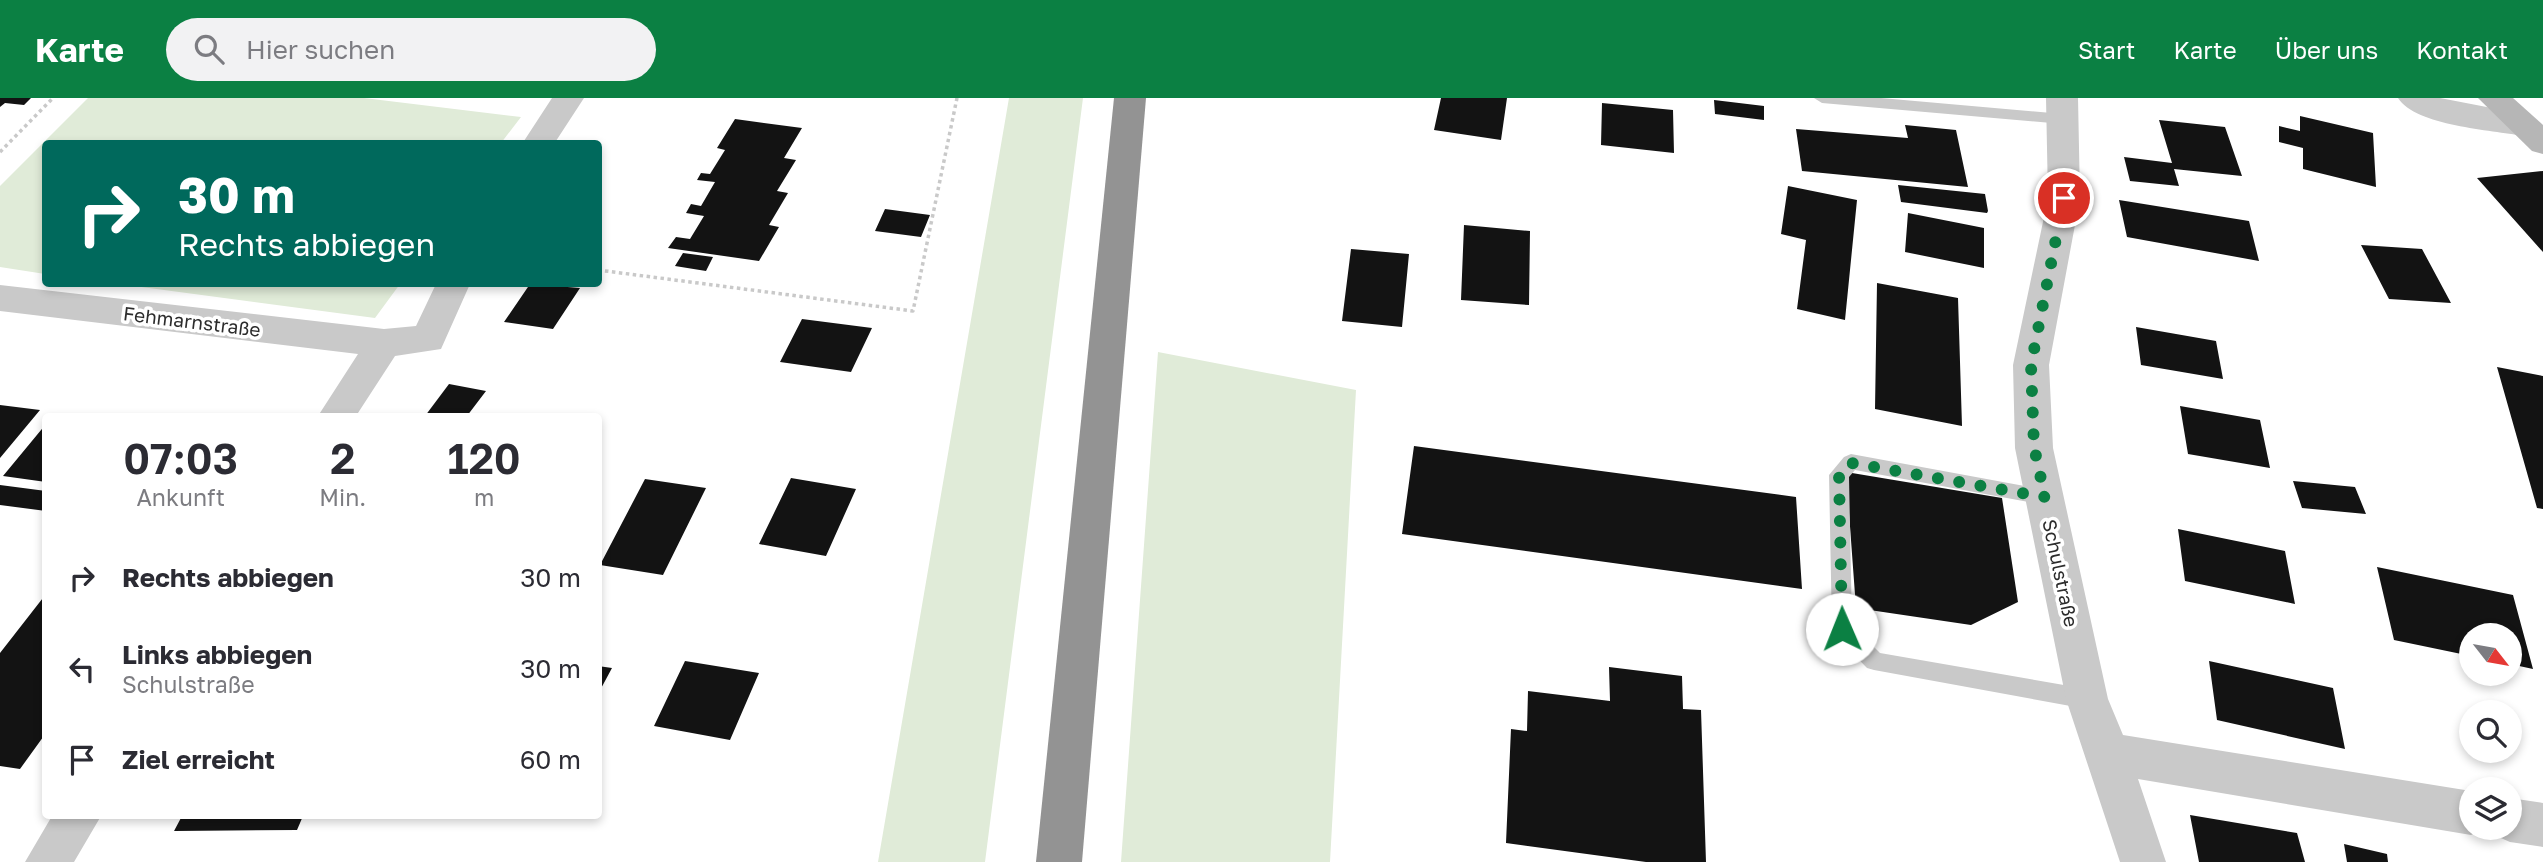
<!DOCTYPE html>
<html lang="de">
<head>
<meta charset="utf-8">
<style>
  :root { --surface:#fff; --page:#f2f2f3; --text:#2b2b33; --muted:#7c7c81; --accent:#0b8043 }
  body { margin:0; font-family:"Golos Text",sans-serif; background:var(--page); color:var(--text); height:100vh; display:flex; flex-direction:column; font-size:26px; white-space:nowrap }
  * { box-sizing:border-box; margin:0 }
  p { font-size:23px; color:var(--muted) }
  .icon { flex:none; width:38px; height:38px; fill:none; stroke:currentColor; stroke-width:2; stroke-linecap:round; stroke-linejoin:round }
  .map { position:relative; flex:1; overflow:hidden }
  .details { position:absolute; left:42px; top:315px; width:560px; height:406px; display:flex; flex-direction:column; background:var(--surface); border-radius:7px; box-shadow:0 4px 10px #0003 }
  .details>* { flex:none }
  .top-card { position:absolute; left:42px; top:42px; width:560px; height:147px; border-radius:7px; box-shadow:0 4px 10px #0003; background:#00695c; color:#fff; overflow:hidden }
  .needle { width:46px; rotate:121deg }
  .fabs { position:absolute; left:2459px; top:525px; display:grid; gap:14px }
  .fabs a { display:grid; place-items:center; width:63px; height:63px; border-radius:50%; background:var(--surface); box-shadow:0 4px 10px #0003; font-size:35px }
  .pin { position:absolute; display:grid; place-items:center; width:60px; height:60px; color:#fff; margin:-30px; border:4px solid #fff; border-radius:50%; box-shadow:0 2px 7px #0007 }
  .me { position:absolute; width:77px; margin:-38px; rotate:359deg; stroke-linejoin:round; filter:drop-shadow(0 0 5px #0008) }
  .turn { display:flex; align-items:center; gap:24px; height:147px; padding:0 21px; font-size:32px }
  .turn .icon { width:91px; height:91px; stroke-width:2.5 }
  .turn b { display:block; font-size:49px; line-height:60px }
  .eta { display:flex; justify-content:space-evenly; align-items:center; height:119px; text-align:center }
  .eta b { font-size:42px; font-weight:600; line-height:49px }
  ul { padding:0; list-style:none }
  li { display:flex; align-items:center; gap:21px; height:91px; padding:0 21px }
  li div { flex:1 }
  li b { display:block; font-size:26px }
  li em { font-style:normal }
  header { display:flex; align-items:center; gap:42px; box-sizing:border-box; height:98px; padding:0 35px; background:var(--accent); color:#fff }
  header strong { font-size:33px }
  nav { display:flex; gap:38px; margin-inline-start:auto; font-size:24px }
  .search { width:490px; height:63px; background:var(--page); display:flex; align-items:center; gap:18px; box-sizing:border-box; padding:0 24px; border-radius:38px; color:var(--muted); font-size:26px }
  .map>svg:first-child { display:block }
  .green { fill:#e0ebd8 }
  .building { fill:#131313 }
  .lines { fill:none; stroke-linecap:round; stroke-linejoin:round }
  .path { stroke:#c9c9c9; stroke-width:3.5; stroke-dasharray:3.5 3.5; stroke-linecap:butt }
  .lane { fill:#c9c9c9; fill-rule:evenodd }
  .street { fill:#c9c9c9; fill-rule:evenodd }
  .secondary { fill:#b6b6b6; fill-rule:evenodd }
  .highway { fill:#939393; fill-rule:evenodd }
  .route { stroke:#0b8043; stroke-width:12; stroke-dasharray:0 21.6 }
  .labels { text-anchor:middle; dominant-baseline:central; stroke-width:7; stroke-linejoin:round; paint-order:stroke }
  .street-label { font-size:19px; fill:#2c2c2c; stroke:#fff }
</style>
</head>
<body>
<header>
<strong>Karte</strong>
<div class="search"><svg class="icon" aria-label="search" viewBox="0 0 24 24"><circle cx="10" cy="10" r="6"/><path d="M15 15l6 6"/></svg>Hier suchen</div>
<nav><a>Start</a><a>Karte</a><a>Über uns</a><a>Kontakt</a></nav>
</header>
<div class="map">
<svg width="2543" height="764" viewBox="0 0 2543 764">
  <rect width="100%" height="100%" fill="#fff"/>
  <path class="green" d="M88,0H364L521,19L501,45L46,46L45,176L0,169V88Z
    M1009,0H1083L985,764H878Z
    M119,186H400L375,220Z
    M1158,254L1356,292L1330,764H1121Z"/>
  <path class="building" d="M0,0H31L24,7L5,5L0,9Z
    M1441,0H1507L1501,42L1434,32Z
    M1714,2L1764,8V22L1715,16Z
    M1602,5L1673,12L1674,55L1601,47Z
    M2300,18L2373,35L2376,89L2303,71V50L2279,44V28L2300,33Z
    M735,21L802,30L784,60L796,62L777,93L788,95L769,127L779,129L759,163L668,150L676,139L690,141L704,118L686,115L691,106L701,108L715,84L697,82L701,75L710,76L725,52L717,50Z
    M2159,22L2225,29L2242,78L2174,71L2179,88L2130,83L2124,59L2172,65Z
    M1905,27L1956,32L1968,89L1802,73L1796,31L1908,40Z
    M2543,73V154L2477,80Z
    M1898,87L1985,96L1988,113L1987,115L1901,104Z
    M1788,88L1857,102L1845,222L1797,211L1806,142L1781,136Z
    M2119,102L2249,123L2259,163L2127,139Z
    M885,111L930,117L921,139L875,133Z
    M1908,115L1984,130V170L1905,154Z
    M1464,127L1530,133L1529,207L1461,202Z
    M2361,147L2422,151L2451,205L2389,201Z
    M1351,151L1409,156L1402,229L1342,223Z
    M683,155L713,159L706,173L675,168Z
    M1877,185L1958,200L1962,328L1875,311Z
    M530,186L580,190L553,231L504,224Z
    M802,221L872,230L851,274L780,264Z
    M2136,229L2216,243L2223,281L2141,267Z
    M2497,269L2543,278V411L2537,410Z
    M449,286L486,293L467,318H425Z
    M0,307L40,312L0,360Z
    M2180,308L2260,322L2270,370L2188,356Z
    M46,326V384L3,378Z
    M1414,348L1796,399L1802,491L1402,436Z
    M1846,374L2002,400L2018,504L1971,527L1856,510Z
    M791,380L856,391L826,458L759,446Z
    M645,381L706,390L663,477L600,467Z
    M2293,383L2355,389L2366,416L2302,410Z
    M0,387L46,393V413L0,407Z
    M2178,431L2285,453L2295,506L2185,483Z
    M2377,469L2513,497L2533,571L2510,566V537H2471V558L2394,542Z
    M46,496V635L20,671L0,668V555Z
    M685,563L759,575L730,642L654,628Z
    M2209,563L2333,590L2345,651L2217,622Z
    M598,568L612,570L598,596Z
    M1609,569L1682,578L1683,611L1701,612L1706,764H1646L1506,745L1511,631L1527,633L1528,593L1610,603Z
    M2190,717L2297,735L2305,764H2199Z
    M182,718H303L297,732L174,733Z
    M2344,746L2387,756L2388,764H2347Z"/>
  <g class="lines">
    <path class="path" d="M0,54L53,0
      M598,172L913,213L957,0"/>
    <path class="lane" d="M1814,0H1881L2063,16L2071,21L2063,26L1822,5Z
      M1851,356L2052,393L2055,399L2052,405L2045,407L1855,372L1849,379L1852,527L1880,555L2087,591L2095,594L2098,601L2095,608L2087,611L1874,572L1867,570L1835,537L1832,531L1829,377L1844,359Z"/>
    <path class="street" d="M552,0H584L554,46H522Z
      M2046,0H2078L2080,100L2049,267L2053,350L2108,601L2123,637L2471,693V730H2487L2471,737L2138,681L2166,764H2120L2066,601L2015,350L2013,267L2048,100Z
      M2398,0H2440L2523,16L2534,20L2539,27L2534,34L2523,38C2492,32 2416,28 2398,0Z
      M436,186H470L441,251L395,258L356,318H318L358,256L0,213V187L384,231L416,228Z
      M2510,700L2543,705V749L2510,744L2494,737L2491,730H2510Z
      M52,718H101L74,764H25Z"/>
    <path class="secondary" d="M2478,0H2513L2543,27V56L2532,53Z"/>
    <path class="highway" d="M1114,0H1146L1082,764H1036Z"/>
  </g>
  <g class="lines">
    <path class="route" d="M1842,531L1839,377L1851,365L2045,399L2034,349L2031,267L2064,100"/>
  </g>
  <g class="labels">
    <g class="street-label">
      <text transform="translate(192 223) rotate(7)">Fehmarnstraße</text>
      <text transform="translate(2061 475) rotate(78)">Schulstraße</text>
    </g>
  </g>
</svg>
<div class="fabs">
<a><svg class="needle" viewBox="-14 -14 28 28"><path d="M0-13l5 13h-10z" fill="#e53935"/><path d="M0 13l5-13h-10z" fill="#7c7c81"/></svg></a>
<a><svg class="icon" aria-label="search" viewBox="0 0 24 24"><circle cx="10" cy="10" r="6"/><path d="M15 15l6 6"/></svg></a>
<a><svg class="icon" aria-label="layers" viewBox="0 0 24 24"><path d="M12 4l9 5-9 5-9-5zM3 14l9 5 9-5"/></svg></a>
</div>
<div class="pin" style="left:2064px;top:100px;background:#d93025"><svg class="icon" aria-label="arrive" viewBox="0 0 24 24"><path d="M6 21V4h12l-3 4 3 4H6"/></svg></div>
<svg class="me" style="left:1842px;top:531px" viewBox="-20 -20 40 40"><circle r="19" fill="#fff"/><path d="M0-13L10 11 0 6-10 11z" fill="#0b8043"/></svg>
<div class="top-card">
<div class="turn"><svg class="icon" aria-label="right" viewBox="0 0 24 24"><path d="M7 20v-9h11M14 6l5 5-5 5"/></svg><div><b>30 m</b>Rechts abbiegen</div></div>
</div>
<section class="details">
<div class="eta">
<div><b>07:03</b><p>Ankunft</p></div>
<div><b>2</b><p>Min.</p></div>
<div><b>120</b><p>m</p></div>
</div>
<ul>
<li><svg class="icon" aria-label="right" viewBox="0 0 24 24"><path d="M7 20v-9h11M14 6l5 5-5 5"/></svg><div><b>Rechts abbiegen</b></div><em>30 m</em></li>
<li><svg class="icon" aria-label="left" viewBox="0 0 24 24"><path d="M17 20v-9H6M10 6l-5 5 5 5"/></svg><div><b>Links abbiegen</b><p>Schulstraße</p></div><em>30 m</em></li>
<li><svg class="icon" aria-label="arrive" viewBox="0 0 24 24"><path d="M6 21V4h12l-3 4 3 4H6"/></svg><div><b>Ziel erreicht</b></div><em>60 m</em></li>
</ul>
</section>
</div>
</body>
</html>
